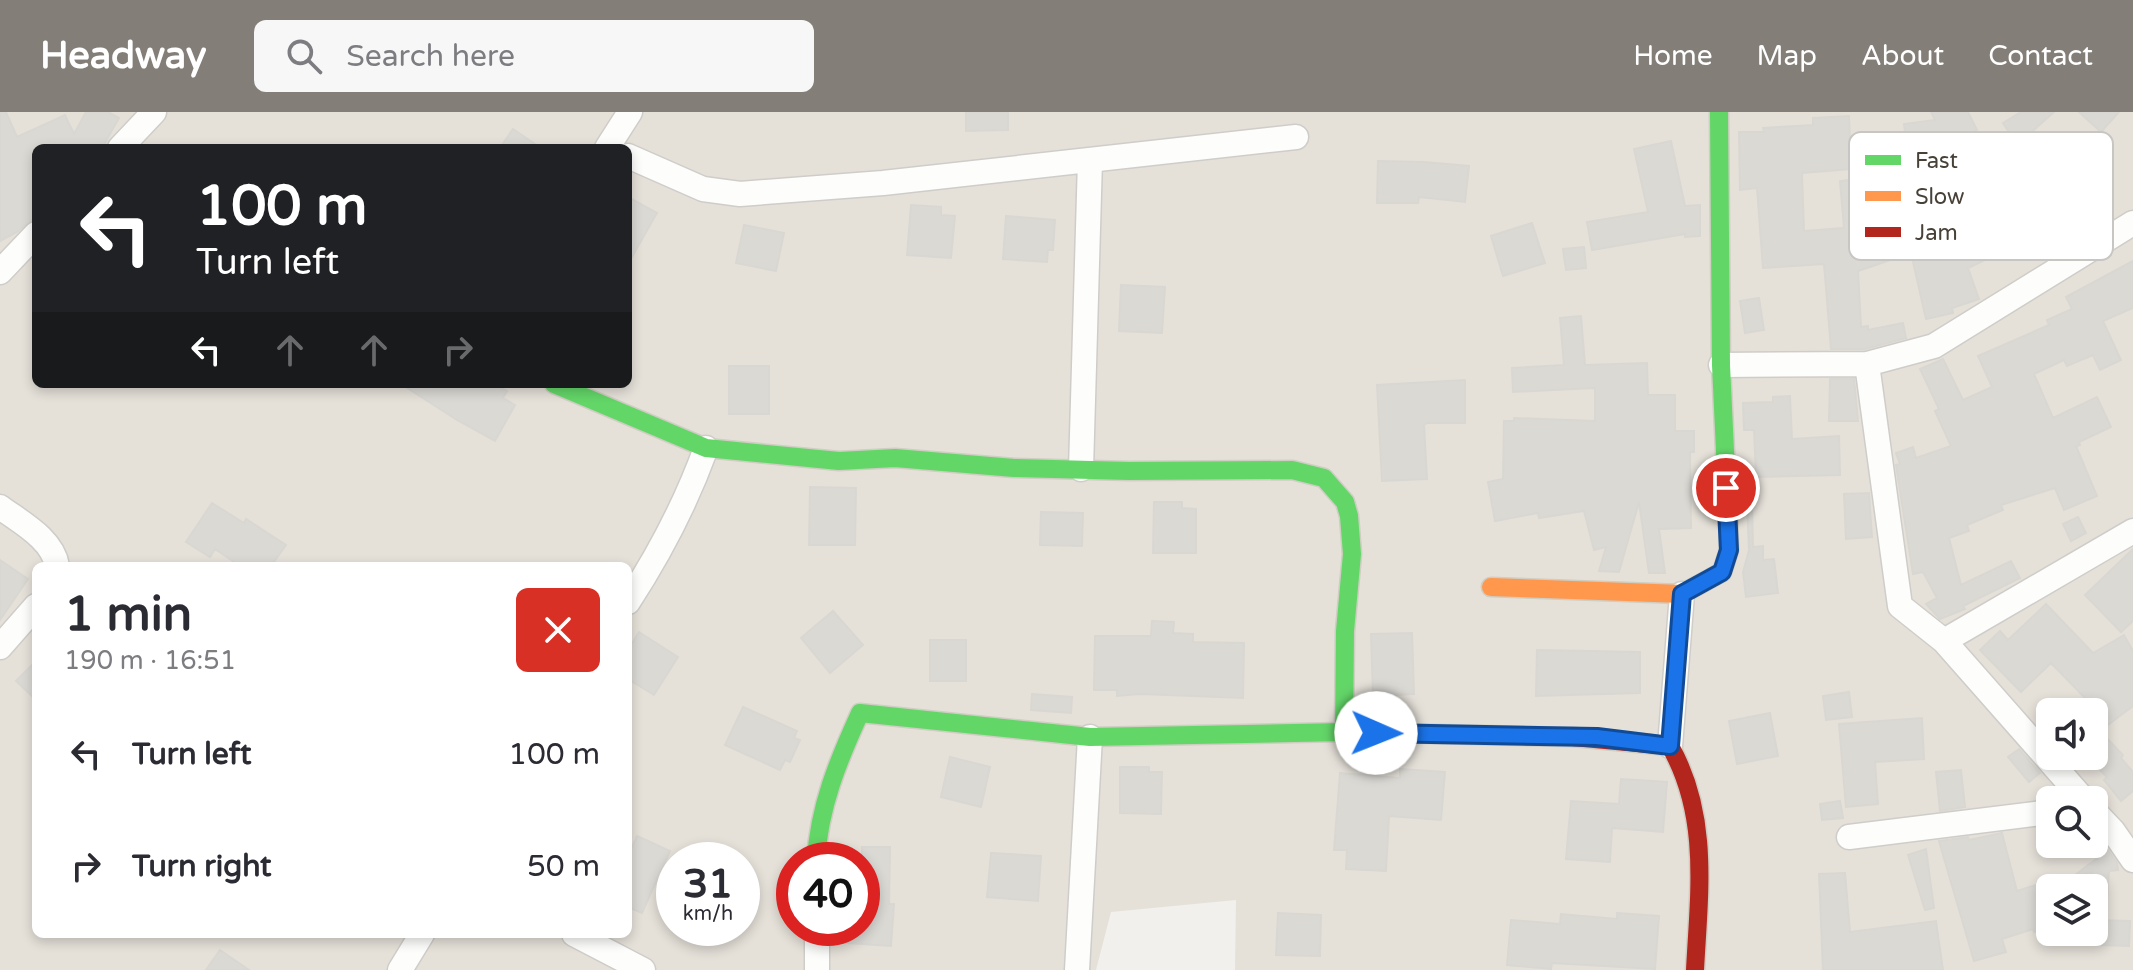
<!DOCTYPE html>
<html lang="en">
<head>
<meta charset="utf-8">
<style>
  :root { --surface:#fff; --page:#f7f7f7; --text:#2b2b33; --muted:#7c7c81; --accent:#837e77 }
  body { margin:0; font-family:"Varela Round",sans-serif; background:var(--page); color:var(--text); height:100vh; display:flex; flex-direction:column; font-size:30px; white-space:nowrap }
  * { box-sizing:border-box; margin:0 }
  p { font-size:26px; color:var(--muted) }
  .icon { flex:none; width:44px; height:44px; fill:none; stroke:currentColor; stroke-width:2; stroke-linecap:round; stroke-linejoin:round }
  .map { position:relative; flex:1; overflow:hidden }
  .drawer { position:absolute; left:32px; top:450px; width:600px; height:376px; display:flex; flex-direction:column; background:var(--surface); border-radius:12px; box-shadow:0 4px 12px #0003 }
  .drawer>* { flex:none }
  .top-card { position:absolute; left:32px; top:32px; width:600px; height:244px; border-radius:12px; box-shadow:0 4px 12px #0003; background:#202124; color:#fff; overflow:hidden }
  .fabs { position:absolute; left:2036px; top:586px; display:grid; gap:16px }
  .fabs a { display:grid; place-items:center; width:72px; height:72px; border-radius:12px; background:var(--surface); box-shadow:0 4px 12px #0003; font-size:40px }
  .speed { position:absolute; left:656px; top:730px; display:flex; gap:16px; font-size:40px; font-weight:700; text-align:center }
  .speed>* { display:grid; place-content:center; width:104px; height:104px; border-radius:50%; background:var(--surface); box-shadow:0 4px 12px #0003; line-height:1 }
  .speed small { font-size:20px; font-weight:400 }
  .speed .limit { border:12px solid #d22; background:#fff; color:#111 }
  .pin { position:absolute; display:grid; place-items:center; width:68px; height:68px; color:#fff; margin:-34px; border:4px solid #fff; border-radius:50%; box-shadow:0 2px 8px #0007 }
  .me { position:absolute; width:88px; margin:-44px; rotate:91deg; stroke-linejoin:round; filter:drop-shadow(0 0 6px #0008) }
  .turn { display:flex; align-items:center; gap:28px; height:168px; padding:0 32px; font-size:36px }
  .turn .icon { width:104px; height:104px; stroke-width:2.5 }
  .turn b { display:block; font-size:56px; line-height:68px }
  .lanes { display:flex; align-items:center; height:76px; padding:0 32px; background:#0003; justify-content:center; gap:40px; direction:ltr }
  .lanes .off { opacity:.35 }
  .round { display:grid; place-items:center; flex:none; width:84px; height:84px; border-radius:12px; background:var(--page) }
  .head { display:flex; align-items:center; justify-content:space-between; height:136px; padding:0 32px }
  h1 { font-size:48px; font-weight:700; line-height:60px }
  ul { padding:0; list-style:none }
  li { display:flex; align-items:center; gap:24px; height:112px; padding:0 32px }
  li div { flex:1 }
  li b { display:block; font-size:30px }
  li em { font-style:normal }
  header { display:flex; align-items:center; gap:48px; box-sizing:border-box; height:112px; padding:0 40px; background:var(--accent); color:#fff }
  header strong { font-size:38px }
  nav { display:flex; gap:44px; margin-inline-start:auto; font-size:28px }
  .search { width:560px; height:72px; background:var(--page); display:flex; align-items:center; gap:20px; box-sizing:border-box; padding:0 28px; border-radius:12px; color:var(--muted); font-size:30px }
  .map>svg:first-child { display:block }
  .residential { fill:#e5e1d9; fill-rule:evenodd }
  .building { fill:#dbd9d4; stroke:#d9d7d2; stroke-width:2 }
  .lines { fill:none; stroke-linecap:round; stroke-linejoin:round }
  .street-casing { stroke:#cfcdc9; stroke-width:27 }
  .fast-casing { stroke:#d0cdc3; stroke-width:21 }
  .slow-casing { stroke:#d0cdc3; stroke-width:21 }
  .jam-casing { stroke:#d0cdc3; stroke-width:21 }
  .street { stroke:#fdfdfc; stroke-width:24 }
  .fast { stroke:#63d668; stroke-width:18 }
  .slow { stroke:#ff974d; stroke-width:18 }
  .jam { stroke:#b3261e; stroke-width:18 }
  .route-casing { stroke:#114b97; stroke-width:20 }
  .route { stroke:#1a73e8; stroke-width:14 }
  .key { fill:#fff; stroke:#c8c6c3; stroke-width:2 }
  .key-label { font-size:22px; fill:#484138 }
</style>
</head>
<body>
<header>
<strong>Headway</strong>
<div class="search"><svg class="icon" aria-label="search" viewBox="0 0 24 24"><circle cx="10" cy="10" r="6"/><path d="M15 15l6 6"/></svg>Search here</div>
<nav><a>Home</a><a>Map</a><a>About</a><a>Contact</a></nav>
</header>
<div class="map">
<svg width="2133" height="858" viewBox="0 0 2133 858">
  <rect width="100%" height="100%" fill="#f1f0ec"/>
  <path class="residential" d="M0,0H2133V858H1235L1236,788L1111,800L1096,858H0ZM36,36H628V272H36ZM36,454H628V822H36ZM2050,600H2094V644H2050ZM2050,688H2094V732H2050ZM674,748H742V816H674ZM794,748H862V816H794ZM2050,776H2094V820H2050Z"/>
  <path class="building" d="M0,0H6L17,25L65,3L74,22L86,0H108L119,6L102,36H36V107L31,108L17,120L0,129Z
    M966,0H1008V18L966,19Z
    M1931,0H1968L1977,18L1932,41L1933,45L1909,48L1904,12L1935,8Z
    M2021,0H2054L2017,33L2003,11Z
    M2079,0H2119L2101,20Z
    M1849,4L1851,57L1802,61L1804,119L1844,116L1840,69L1905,61L1911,110L1980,81L2006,138L1968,156L1979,187L1952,196L1953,201L1926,207L1911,141L1858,159L1861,215L1868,214V218L1903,211L1906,226L1865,237H1831L1824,152L1763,156L1757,76L1740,78L1739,20H1764L1763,16L1813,13V6Z
    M513,17L541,36H500Z
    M1671,29L1685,94L1700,93V124L1685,125V122L1592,138L1587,110L1648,100L1634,37Z
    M1378,49L1424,50L1469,54L1465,90L1419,85L1418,91H1377Z
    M628,85L657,101L628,152Z
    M911,93L941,95V103L955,104L951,146L907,143Z
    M1006,104L1055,108L1053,138H1048L1047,150L1003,147Z
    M1532,111L1545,151L1503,164L1491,124Z
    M744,113L784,121L776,159L736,151Z
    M1584,135L1586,156L1566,158L1563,137Z
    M2133,149V196L2103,209L2121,248L2100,258L2093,243L2067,254L2064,248L2034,262L2053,306L2097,285L2111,315L2079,330L2080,333L2076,334L2097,384L2064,398L2055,376L2001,393L2003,398L1967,413L1969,419L1949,426L1961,473L2011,449L2020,466L1963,494L1965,497L1940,507L1926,492L1937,486L1923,460L1913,462L1896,353L1900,352L1896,341L1913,335L1916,346L1951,334L1935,299L1939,297L1920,257L1943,247L1963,288L1992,275L1978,244L2049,213L2047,208L2072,197L2066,185Z
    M1121,173L1165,175L1162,221L1119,219Z
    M1759,186L1764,218L1745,221L1740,189Z
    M1581,204L1585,253L1647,251L1648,283H1675V319H1694V340H1690L1691,416L1659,417L1665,461H1649L1639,390L1619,460L1599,459L1606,435L1594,438L1584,399L1539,406L1538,401L1495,409L1488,370L1503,367L1504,309H1514V306L1595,309V276L1513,280L1512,256L1564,253L1560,206Z
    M729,254H769V302H729Z
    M1830,267H1854L1858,309H1829Z
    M1465,268V311H1427L1424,313L1427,367L1382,369L1377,273Z
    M401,272H495L507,279L503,286L515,293L495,329L457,308Z
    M1790,284L1792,327L1839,324L1840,363L1756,365L1754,318H1744L1743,291L1773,290V285Z
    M810,375L856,376L855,433H809Z
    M1869,381L1872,425L1846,427L1844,382Z
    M1154,390H1182V396L1196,397V441H1153Z
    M212,391L244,411L246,407L286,433L271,454H240L215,437L210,445L186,430Z
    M1747,391H1752L1753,435L1763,434V448L1774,447L1778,481L1746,485L1743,460L1749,438Z
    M1041,400L1083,401L1082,434L1040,433Z
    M2078,405L2086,421L2071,429L2063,412Z
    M2133,437V509L2121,520L2085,483Z
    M0,448L28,467L0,508Z
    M2046,492L2093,541L2124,523L2133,539V594L2100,619L2123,643L2121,646L2133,660V679L2121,689L2104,668L2107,665L2094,652V600H2074L2088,589L2051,551L2021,580L1980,538L2000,519L2008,528Z
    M833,499L863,533L830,561L801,526Z
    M1152,509L1174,510L1173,521L1193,522V530L1244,531L1243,586L1140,582L1117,584V578H1094L1095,524H1151Z
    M639,520L678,545L654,583L628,567V538Z
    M1412,521L1414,582L1373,584L1371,522Z
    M930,528H966V569H930Z
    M1537,538L1640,540V581L1536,584Z
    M36,549V588L16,569Z
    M1849,580L1852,605L1826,608L1823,584Z
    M1032,582L1072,585L1071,601L1031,598Z
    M743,595L797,619L794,626L800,628L790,650L785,648L780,658L725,633Z
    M1770,601L1778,644L1737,652L1729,609Z
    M1922,606L1924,647L1875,650L1878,692L1846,695L1839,612Z
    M2019,637L2040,661L2029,670L2008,645Z
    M950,645L990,655L981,695L941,685Z
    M1120,655H1149V660H1162L1161,702L1120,701Z
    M1400,657L1445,660L1441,708L1389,704L1386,759L1346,757L1347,738H1334L1340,661L1400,666Z
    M1961,658L1965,695L1940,699L1936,660Z
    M1621,667L1667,670L1663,720L1612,716L1610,750L1566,747L1571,689L1619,692Z
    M1840,689L1843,706L1822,708L1820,692Z
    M2002,721L2017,779L2036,773L2050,791V815L2034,820L2033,817L2002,827L2006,840L1974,849L1939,729L1968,725L1969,728Z
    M637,724L670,739L642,801L628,795V744Z
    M862,735H890L889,792H894L891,834L832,830V816H862Z
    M1926,737L1934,796L1925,798L1908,743Z
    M2108,738L2117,751L2118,758L2109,759L2107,791L2092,761L2075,763Z
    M991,741L1041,744L1038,789L987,785Z
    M1845,761L1850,820L1936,809L1943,858H1823L1819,762Z
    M1278,801L1321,803L1320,844L1276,843Z
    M1617,801L1659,804L1655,857L1552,851L1551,857L1507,853L1511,808L1560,812L1561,802L1617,807Z
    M2094,808L2130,809L2129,834L2094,833Z
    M220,838L249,858H206Z"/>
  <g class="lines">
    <defs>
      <path id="street" d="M120,36L154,0
        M607,36L630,0
        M628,44L703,77L740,82L883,71L1296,25
        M0,160L36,122
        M1867,252L1900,494L1944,529L2084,688
        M1721,253L1867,252L1934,234L2133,111
        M1081,357L1090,48
        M0,395C20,410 53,427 57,454
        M628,490C660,441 686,391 706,336
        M1944,529L2133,419
        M0,535L36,494
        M1670,634L1682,482
        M2094,699L2113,719L2133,748
        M1849,725L2050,700
        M817,816V858
        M574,822L643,858
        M400,858L422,822
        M1077,858L1090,625"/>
      <path id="fast" d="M1719,0L1721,253L1728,403
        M554,272L706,336L839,349L895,346L1014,356L1129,359L1292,358L1324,366L1345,390L1349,404L1352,442L1345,519L1344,620
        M816,748C819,695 838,649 860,601L1090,625L1344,620L1573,625"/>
      <path id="slow" d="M1491,475L1682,482L1722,460L1729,438L1728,403"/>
      <path id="jam" d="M1573,625L1670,634C1710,704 1699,781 1695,858"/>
    </defs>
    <use href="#street" class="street-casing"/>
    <use href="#fast" class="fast-casing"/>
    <use href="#slow" class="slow-casing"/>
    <use href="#jam" class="jam-casing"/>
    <use href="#street" class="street"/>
    <use href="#fast" class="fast"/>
    <use href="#slow" class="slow"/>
    <use href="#jam" class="jam"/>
  </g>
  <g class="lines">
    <defs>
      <path id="route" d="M1376,621L1597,625L1670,634L1682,482L1722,460L1729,438L1726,376"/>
    </defs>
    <use href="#route" class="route-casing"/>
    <use href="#route" class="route"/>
  </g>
  <rect x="1849" y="20" width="264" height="128" rx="12" class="key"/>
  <rect x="1865" y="43" width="36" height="10" fill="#63d668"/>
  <rect x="1865" y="79" width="36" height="10" fill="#ff974d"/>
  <rect x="1865" y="115" width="36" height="10" fill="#b3261e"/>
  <g class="key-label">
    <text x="1915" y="56">Fast</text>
    <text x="1915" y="92">Slow</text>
    <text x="1915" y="128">Jam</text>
  </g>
</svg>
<div class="fabs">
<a><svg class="icon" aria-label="sound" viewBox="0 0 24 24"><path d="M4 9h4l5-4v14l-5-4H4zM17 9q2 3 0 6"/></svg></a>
<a><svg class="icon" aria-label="search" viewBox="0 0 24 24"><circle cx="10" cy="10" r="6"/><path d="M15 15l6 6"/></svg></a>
<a><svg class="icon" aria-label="layers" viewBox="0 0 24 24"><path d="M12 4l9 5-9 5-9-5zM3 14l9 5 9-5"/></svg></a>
</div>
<div class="speed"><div>31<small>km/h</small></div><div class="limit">40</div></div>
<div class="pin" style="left:1726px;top:376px;background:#d93025"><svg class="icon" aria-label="arrive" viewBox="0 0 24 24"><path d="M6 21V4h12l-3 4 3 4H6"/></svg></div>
<svg class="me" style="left:1376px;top:621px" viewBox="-20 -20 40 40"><circle r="19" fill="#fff"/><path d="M0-13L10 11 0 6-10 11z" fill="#1a73e8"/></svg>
<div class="top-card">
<div class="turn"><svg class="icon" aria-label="left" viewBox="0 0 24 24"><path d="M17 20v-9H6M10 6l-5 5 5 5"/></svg><div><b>100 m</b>Turn left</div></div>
<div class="lanes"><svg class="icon" aria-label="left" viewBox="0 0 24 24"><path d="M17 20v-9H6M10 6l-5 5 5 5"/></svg><svg class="icon off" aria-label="ahead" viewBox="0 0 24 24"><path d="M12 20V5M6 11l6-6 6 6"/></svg><svg class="icon off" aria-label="ahead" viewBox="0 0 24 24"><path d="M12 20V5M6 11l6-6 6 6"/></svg><svg class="icon off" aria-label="right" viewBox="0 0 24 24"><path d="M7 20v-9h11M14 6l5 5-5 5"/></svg></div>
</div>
<section class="drawer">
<div class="head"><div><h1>1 min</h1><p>190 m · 16:51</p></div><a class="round" style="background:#d93025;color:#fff"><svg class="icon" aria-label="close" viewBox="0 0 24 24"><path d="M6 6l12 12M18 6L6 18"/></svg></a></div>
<ul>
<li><svg class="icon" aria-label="left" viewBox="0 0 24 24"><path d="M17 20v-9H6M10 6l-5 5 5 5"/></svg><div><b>Turn left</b></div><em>100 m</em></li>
<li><svg class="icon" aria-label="right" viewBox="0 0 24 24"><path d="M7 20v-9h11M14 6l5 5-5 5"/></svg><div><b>Turn right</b></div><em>50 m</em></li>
</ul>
</section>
</div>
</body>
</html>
